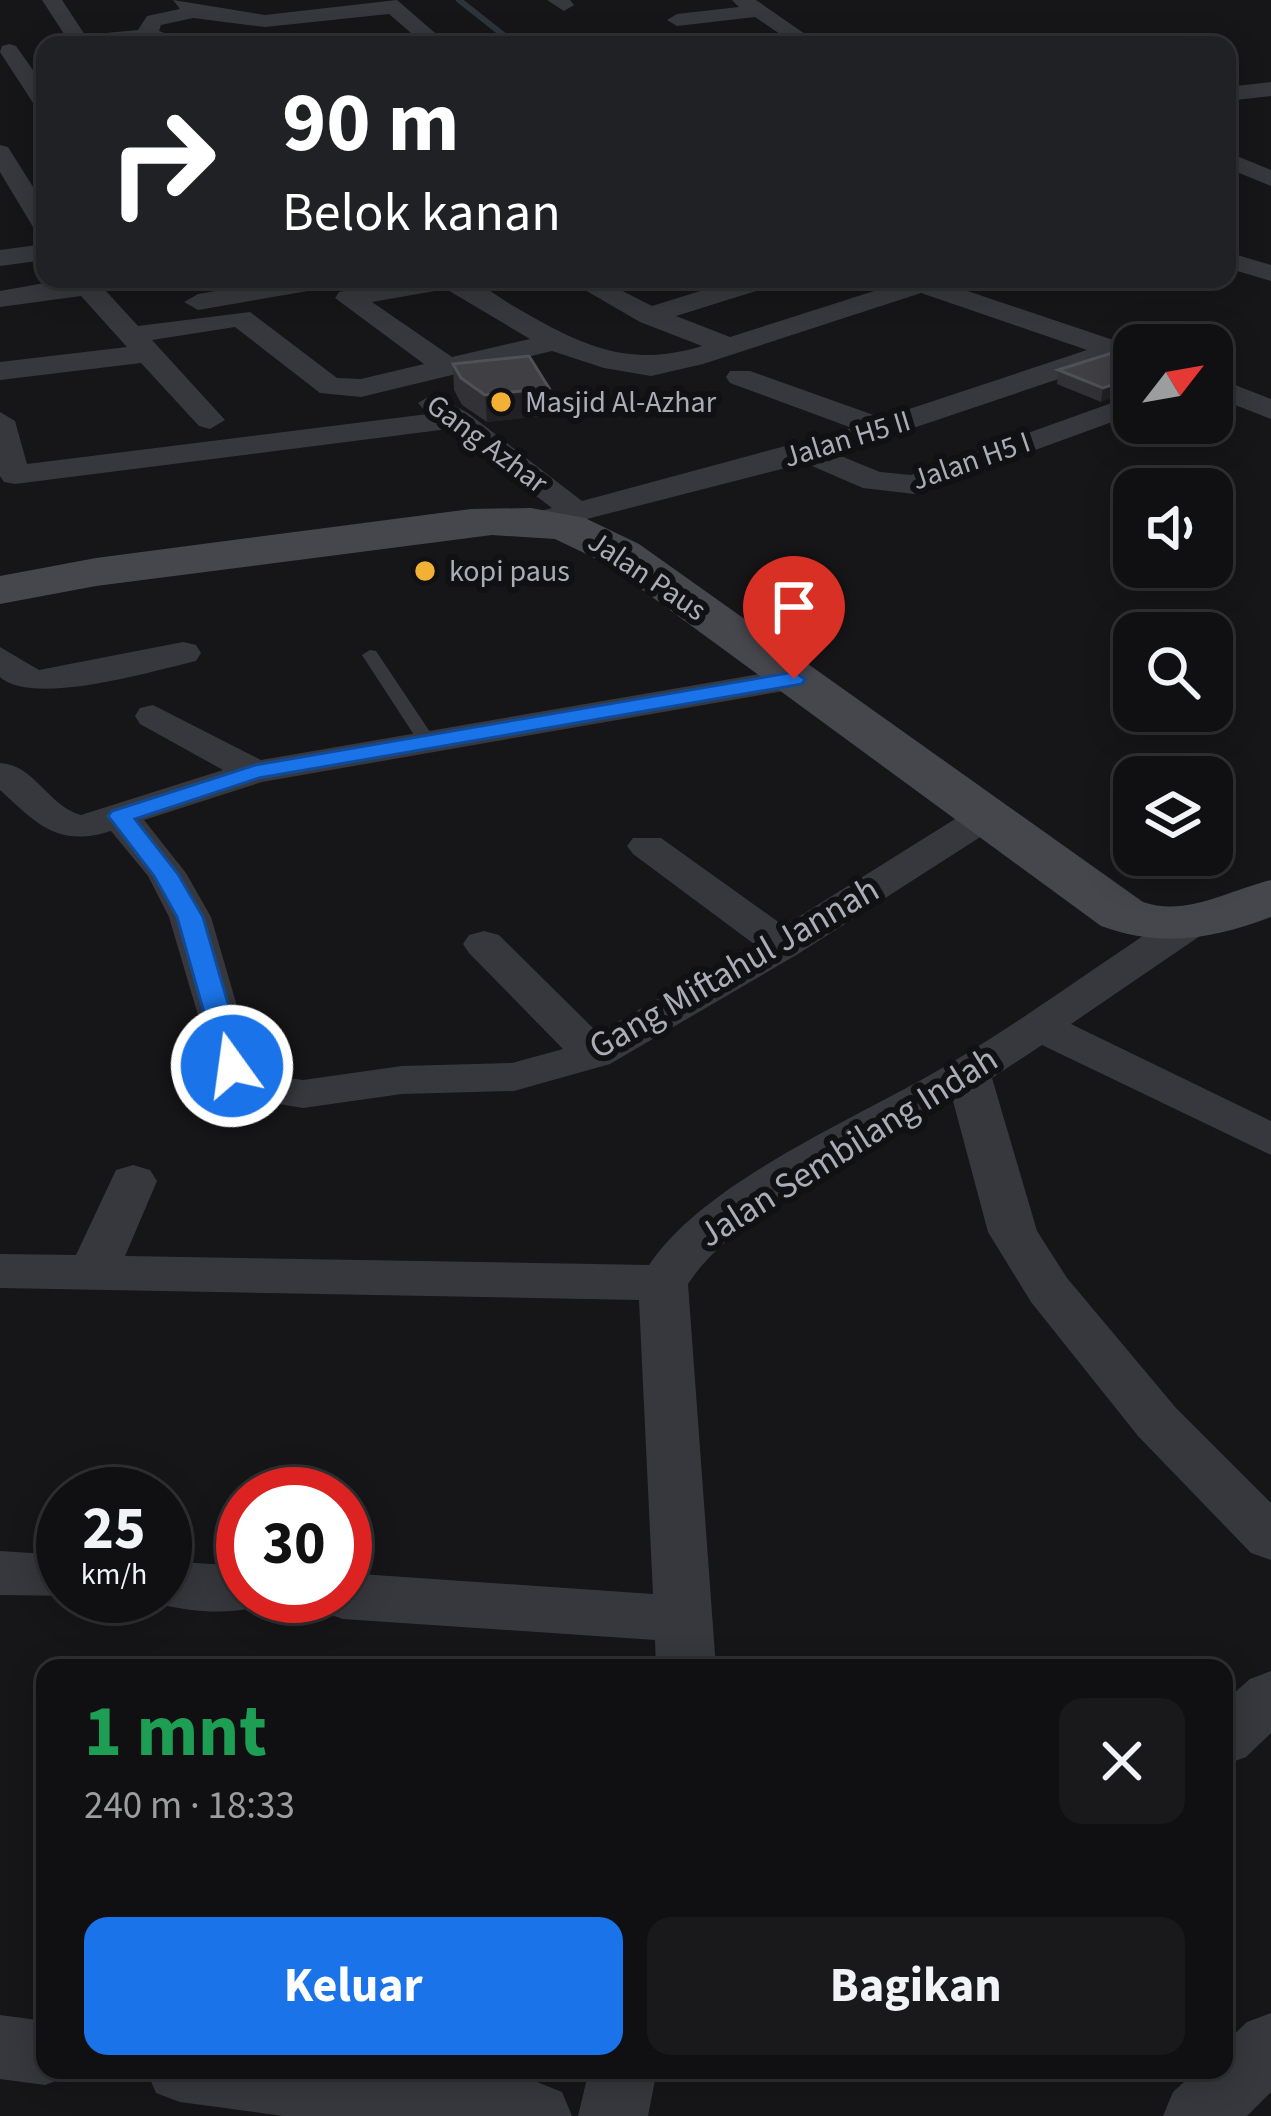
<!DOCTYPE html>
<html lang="id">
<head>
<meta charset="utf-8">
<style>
  :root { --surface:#101012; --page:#19191b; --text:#f1f3f6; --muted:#9c9d9f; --line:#303032; --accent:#1a73e8 }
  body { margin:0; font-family:"Source Sans 3",sans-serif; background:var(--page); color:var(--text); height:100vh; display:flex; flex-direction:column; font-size:45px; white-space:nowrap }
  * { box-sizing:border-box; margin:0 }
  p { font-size:39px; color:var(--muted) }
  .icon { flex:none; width:66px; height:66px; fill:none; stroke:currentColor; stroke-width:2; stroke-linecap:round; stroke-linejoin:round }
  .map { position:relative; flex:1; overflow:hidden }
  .drawer { position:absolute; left:36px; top:1659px; width:1197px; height:420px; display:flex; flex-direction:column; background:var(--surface); border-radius:24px; box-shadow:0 6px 30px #0003,0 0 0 3px var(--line) }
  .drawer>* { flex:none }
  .hud { position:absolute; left:36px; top:36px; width:1200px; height:252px; border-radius:24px; box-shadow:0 6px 30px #0003,0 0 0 3px var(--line); background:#202124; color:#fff; overflow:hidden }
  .needle { width:78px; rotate:59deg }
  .controls { position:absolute; left:1113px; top:324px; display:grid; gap:24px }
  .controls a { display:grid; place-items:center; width:120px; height:120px; border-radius:24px; background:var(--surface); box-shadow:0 6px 30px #0003,0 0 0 3px var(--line); font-size:60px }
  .speed { position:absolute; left:36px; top:1467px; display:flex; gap:24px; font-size:60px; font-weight:700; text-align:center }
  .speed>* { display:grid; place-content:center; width:156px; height:156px; border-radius:50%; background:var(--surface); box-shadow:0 6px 30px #0003,0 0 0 3px var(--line); line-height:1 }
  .speed small { font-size:30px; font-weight:400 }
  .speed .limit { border:18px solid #d22; background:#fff; color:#111 }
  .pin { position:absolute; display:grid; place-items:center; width:102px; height:102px; color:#fff; margin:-123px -51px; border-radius:50% 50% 50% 0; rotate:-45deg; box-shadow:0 0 12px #0007 }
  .pin .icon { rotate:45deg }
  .me { position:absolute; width:132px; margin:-66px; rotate:346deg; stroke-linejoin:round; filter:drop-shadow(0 0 9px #0008) }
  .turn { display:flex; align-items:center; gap:42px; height:252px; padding:0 48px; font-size:54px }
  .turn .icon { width:156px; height:156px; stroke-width:2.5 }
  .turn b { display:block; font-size:84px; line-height:102px }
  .round { display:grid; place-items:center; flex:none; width:126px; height:126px; border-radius:24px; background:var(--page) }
  .summary { display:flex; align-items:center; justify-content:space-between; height:204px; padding:0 48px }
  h1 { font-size:72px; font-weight:700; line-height:90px; color:#1e9e55 }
  .action { display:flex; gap:24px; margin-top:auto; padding:24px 48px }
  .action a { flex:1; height:138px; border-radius:24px; background:var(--accent); color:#fff; font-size:48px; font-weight:700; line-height:138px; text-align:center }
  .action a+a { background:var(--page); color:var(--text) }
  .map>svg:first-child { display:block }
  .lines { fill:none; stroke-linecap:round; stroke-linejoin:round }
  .stream { stroke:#2c353c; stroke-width:6 }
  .service { fill:#37383d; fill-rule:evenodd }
  .minor { fill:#37383d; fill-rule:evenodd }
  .secondary { fill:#45474d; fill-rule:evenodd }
  .wall { fill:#323236 }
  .shaded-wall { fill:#212124 }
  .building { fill:#3f3f44; stroke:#4f5156; stroke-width:3 }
  .route { fill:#1a73e8; stroke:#114b97; stroke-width:3 }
  .poi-dot { fill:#f2b134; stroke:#111113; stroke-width:4.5 }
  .labels { text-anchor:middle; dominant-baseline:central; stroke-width:12; stroke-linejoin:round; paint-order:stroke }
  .far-poi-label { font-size:30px; fill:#a8adb8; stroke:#111113; text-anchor:start }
  .far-street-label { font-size:30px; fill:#a8adb8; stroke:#111113 }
  .street-label { font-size:36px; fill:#a8adb8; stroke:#111113 }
</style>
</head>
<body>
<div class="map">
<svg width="1271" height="2116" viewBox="0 0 1271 2116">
  <rect width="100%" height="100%" fill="#161618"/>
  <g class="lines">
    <path class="stream" d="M459,0L516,45"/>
    <path class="service" d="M370,650L376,651L436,741L433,745H421L418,741L362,655Z"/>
    <path class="minor" d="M42,0H62L85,35L138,30L147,16L180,9L173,0L265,15L397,0L449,45H425L389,14L265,27L193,18L161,25L159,31L198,45L149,41L45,47L47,41L66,37Z
      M547,0H570L574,5L564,11Z
      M732,0H756L821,45H796L755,17L677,26L667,20L677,14L739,7Z
      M9,44L16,46L45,87V111L37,109L0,52L2,46Z
      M1271,82V96L1227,101V87Z
      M0,145L8,147L45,206V235L36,232L0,172Z
      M1227,152L1271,170V186L1227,168Z
      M45,244V260L0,266V250Z
      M1227,252L1271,265V281L1227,268Z
      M67,279H95L138,326L250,312L337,378L361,379L424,364L335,298L339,292C371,284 439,269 469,279C484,285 502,300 517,308C580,345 629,369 702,346L640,322L566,279H599L652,306L739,279H779L775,285L676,316L730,337L896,284L893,279H932L1134,347V361L1115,360L836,454L880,472L911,475L1134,395V414L914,494L863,488L805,463L544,530L528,520L533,513L552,508L448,429L15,484L4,482L0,476V412L15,421L27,464L428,414L418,403L433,394L468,413L582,501L852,428L730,383L726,377L730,371H750L882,418L1087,350L921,293L703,364L651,376L604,368L552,351L361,397L320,393L235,327L152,340L225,420L210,429L199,426L141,363L0,380V362L127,347L81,296L0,307V291ZM446,289L530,339L452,357L372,302Z
      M285,279H344L331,287L198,310L184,302L198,294Z
      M1212,376L1271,399V419L1212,396Z
      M183,642L196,645L201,653L196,661C153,671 33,707 0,677V647L39,670Z
      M794,668L807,671L812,679L807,687L262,782L144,820L186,873L211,917L253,1061L267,1075L303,1080L402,1066L512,1063L563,1049L469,953L463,944L469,935L484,931L499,935L598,1033L754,944L633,854L627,846L633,838H661L784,926L971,809H999L1005,817L999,825L798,954L610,1064L514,1091L402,1094L303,1108L237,1097L216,1076L169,917L148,876L111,831C58,848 37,824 0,790V763C34,764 48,806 81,815L223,770L140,724L135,716L140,708L153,705L261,760Z
      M1185,914L1200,918L1206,927L1200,936L1071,1024L1271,1121V1155L1042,1045L992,1078L1037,1231L1067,1278L1176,1408L1271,1503V1560L1251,1553L1138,1436L1031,1302L988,1232L953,1101C878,1144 734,1212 688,1284L716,1668H656L655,1640L343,1619L323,1612L314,1596H345V1573L653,1594L639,1300L0,1288V1254L76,1255L116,1170L133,1165L150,1170L157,1181L125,1256L649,1265C707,1178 864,1116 954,1061C1028,1017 1098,965 1170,918Z
      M0,1551L63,1555V1596H74L0,1595Z
      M165,1561L243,1566V1596H268L263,1605C228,1617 180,1611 145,1600L143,1596H165Z
      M1271,1671V1733L1246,1757L1224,1765V1702L1250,1679Z
      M1271,2013V2092L1247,2116H1163L1173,2092L1197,2070H1224V2044L1247,2022Z
      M0,2015L45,2021V2070H72L69,2076L45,2085L0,2079Z
      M146,2070H438L537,2082L562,2092L572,2116H283L180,2102L156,2093Z
      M589,2070H657L648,2116H578Z"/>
    <path class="secondary" d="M531,508L585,518L639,544L1143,902C1186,917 1229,890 1271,880V917C1212,939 1162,948 1101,926L607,564L555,539L492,535L96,586L0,604V576L96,558L471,509Z"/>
  </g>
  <path class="wall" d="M1115,352L1101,402L1057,384L1058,370Z
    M453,364L549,388L550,415L487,422L462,405L454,390Z"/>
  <path class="shaded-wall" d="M1134,377V390L1101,402L1103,388Z
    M549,388L550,415L487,422L485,395Z"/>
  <path class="building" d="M1115,352L1134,359V377L1103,388L1058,370Z
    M529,356L549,388L485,395L461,378L453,364Z"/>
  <path class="route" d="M794,672L805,679L802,684L259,778L135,819L178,874L203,917L246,1066L232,1074L219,1066L177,917L154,876L108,816L112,811L255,765Z"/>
  <g class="poi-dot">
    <circle cx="501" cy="402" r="12"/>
    <circle cx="425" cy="571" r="12"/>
  </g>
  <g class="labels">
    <g class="far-poi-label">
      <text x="525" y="402">Masjid Al-Azhar</text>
      <text x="449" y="571">kopi paus</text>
    </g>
    <g class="far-street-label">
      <text transform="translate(847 439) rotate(-17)">Jalan H5 II</text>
      <text transform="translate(487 444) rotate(37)">Gang Azhar</text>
      <text transform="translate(971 461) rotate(-19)">Jalan H5 I</text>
      <text transform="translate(647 576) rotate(34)">Jalan Paus</text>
    </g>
    <g class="street-label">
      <text transform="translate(734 968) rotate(-30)">Gang Miftahul Jannah</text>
      <text transform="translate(848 1147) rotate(-32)">Jalan Sembilang Indah</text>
    </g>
  </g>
</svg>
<div class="controls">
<a><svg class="needle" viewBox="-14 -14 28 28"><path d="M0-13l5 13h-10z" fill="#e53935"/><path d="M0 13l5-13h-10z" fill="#9c9d9f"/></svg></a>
<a><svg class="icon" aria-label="sound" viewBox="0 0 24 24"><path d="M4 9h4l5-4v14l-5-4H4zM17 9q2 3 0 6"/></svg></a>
<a><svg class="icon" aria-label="search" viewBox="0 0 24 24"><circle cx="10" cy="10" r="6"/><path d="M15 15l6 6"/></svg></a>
<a><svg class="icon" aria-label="layers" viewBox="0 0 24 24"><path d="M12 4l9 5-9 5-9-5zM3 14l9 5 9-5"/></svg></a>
</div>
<div class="speed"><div>25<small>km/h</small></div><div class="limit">30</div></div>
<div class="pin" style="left:794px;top:679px;background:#d93025"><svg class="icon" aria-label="arrive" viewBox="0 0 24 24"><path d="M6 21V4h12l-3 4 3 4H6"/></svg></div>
<svg class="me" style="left:232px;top:1066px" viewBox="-20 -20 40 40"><circle r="17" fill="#1a73e8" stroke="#fff" stroke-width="3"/><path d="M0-11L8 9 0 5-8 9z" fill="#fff"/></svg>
<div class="hud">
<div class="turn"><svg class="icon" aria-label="right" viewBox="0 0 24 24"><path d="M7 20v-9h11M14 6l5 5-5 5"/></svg><div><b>90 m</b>Belok kanan</div></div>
</div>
<section class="drawer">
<div class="summary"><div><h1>1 mnt</h1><p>240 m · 18:33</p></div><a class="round"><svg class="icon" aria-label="close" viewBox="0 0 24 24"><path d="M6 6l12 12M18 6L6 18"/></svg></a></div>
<div class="action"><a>Keluar</a><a>Bagikan</a></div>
</section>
</div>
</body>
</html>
